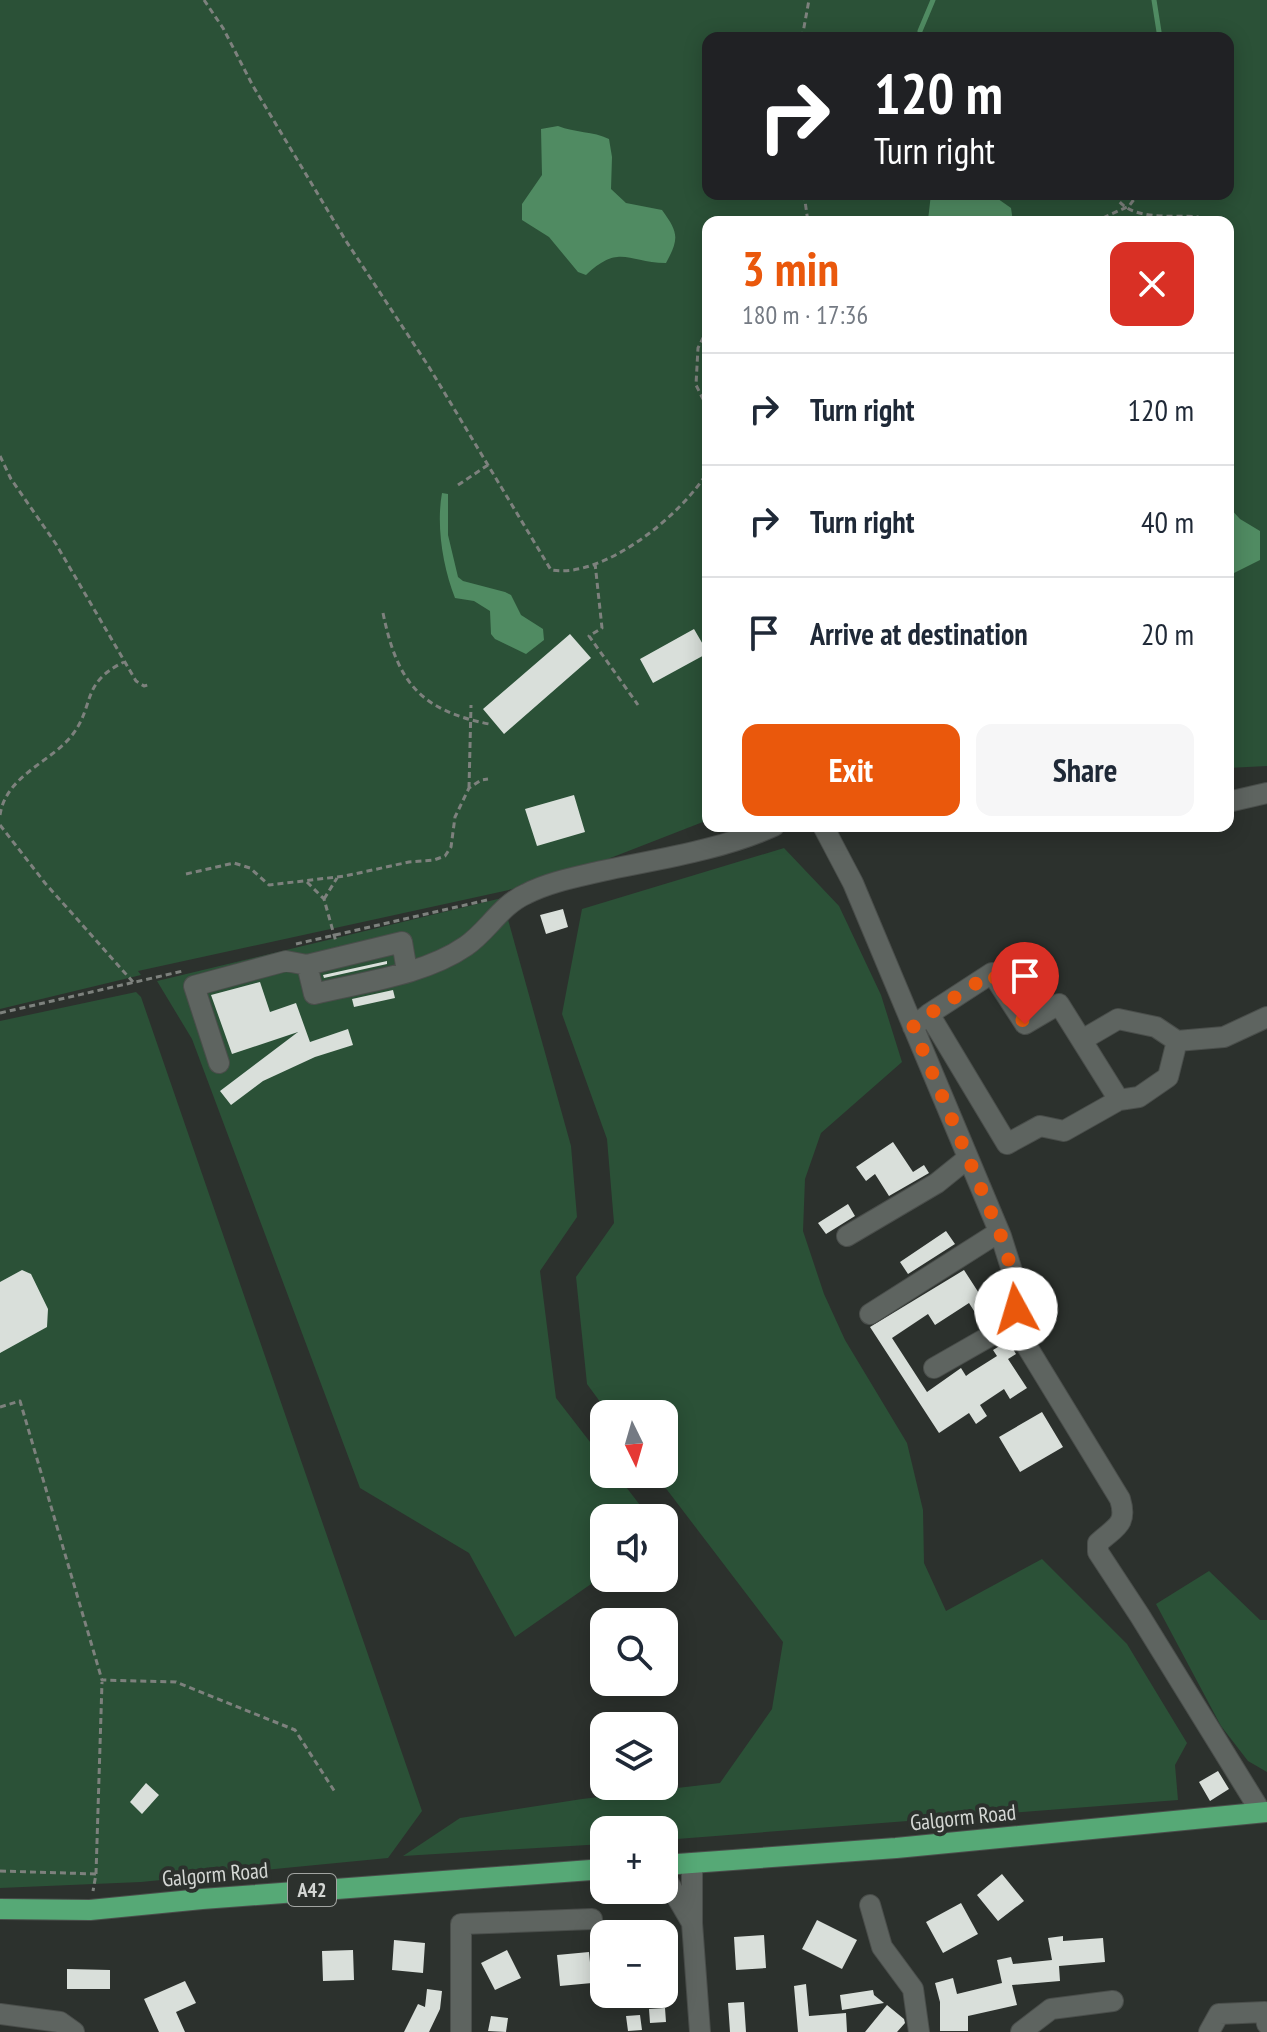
<!DOCTYPE html>
<html lang="en">
<head>
<meta charset="utf-8">
<style>
  :root { --surface:#fff; --page:#f6f6f7; --text:#1f2937; --muted:#747a83; --line:#e0e1e3; --accent:#ea580c }
  body { margin:0; font-family:"PT Sans Narrow",sans-serif; background:var(--page); color:var(--text); height:100vh; display:flex; flex-direction:column; font-size:30px; white-space:nowrap }
  * { box-sizing:border-box; margin:0 }
  p { font-size:26px; color:var(--muted) }
  .icon { flex:none; width:44px; height:44px; fill:none; stroke:currentColor; stroke-width:2; stroke-linecap:round; stroke-linejoin:round }
  .map { position:relative; flex:1; overflow:hidden }
  .details { position:absolute; left:702px; top:216px; width:532px; height:616px; display:flex; flex-direction:column; background:var(--surface); border-radius:16px; box-shadow:0 4px 20px #0003 }
  .details>* { flex:none }
  .guide { position:absolute; left:702px; top:32px; width:532px; height:168px; border-radius:16px; box-shadow:0 4px 20px #0003; background:#202124; color:#fff; overflow:hidden }
  .needle { width:52px; rotate:175deg }
  .controls { position:absolute; left:590px; top:1400px; display:grid; gap:16px }
  .controls a { display:grid; place-items:center; width:88px; height:88px; border-radius:16px; background:var(--surface); box-shadow:0 4px 20px #0003; font-size:40px }
  .pin { position:absolute; display:grid; place-items:center; width:68px; height:68px; color:#fff; margin:-82px -34px; border-radius:50% 50% 50% 0; rotate:-45deg; box-shadow:0 0 8px #0007 }
  .pin .icon { rotate:45deg }
  .me { position:absolute; width:88px; margin:-44px; rotate:354deg; stroke-linejoin:round; filter:drop-shadow(0 0 6px #0008) }
  .turn { display:flex; align-items:center; gap:28px; height:168px; padding:0 40px; font-size:36px }
  .turn .icon { width:104px; height:104px; stroke-width:2.5 }
  .turn b { display:block; font-size:56px; line-height:68px }
  .round { display:grid; place-items:center; flex:none; width:84px; height:84px; border-radius:16px; background:var(--page) }
  .summary { display:flex; align-items:center; justify-content:space-between; height:136px; padding:0 40px }
  h1 { font-size:48px; font-weight:700; line-height:60px; color:var(--accent) }
  .action { display:flex; gap:16px; margin-top:auto; padding:16px 40px }
  .action a { flex:1; height:92px; border-radius:16px; background:var(--accent); color:#fff; font-size:32px; font-weight:700; line-height:92px; text-align:center }
  .action a+a { background:var(--page); color:var(--text) }
  ul { padding:0; list-style:none }
  li { display:flex; align-items:center; gap:24px; height:112px; padding:0 40px; border-top:2px solid var(--line) }
  li div { flex:1 }
  li b { display:block; font-size:30px }
  li em { font-style:normal }
  .map>svg:first-child { display:block }
  .green { fill:#2b5137; fill-rule:evenodd }
  .water { fill:#508b62 }
  .lines { fill:none; stroke-linecap:round; stroke-linejoin:round }
  .stream { stroke:#508b62; stroke-width:5 }
  .building { fill:#d9dfda }
  .minor-casing { stroke:#4a4e4b; stroke-width:22 }
  .major-casing { stroke:#4a4e4b; stroke-width:22 }
  .path { stroke:#7d817d; stroke-width:3; stroke-dasharray:6 4; stroke-linecap:butt }
  .minor { stroke:#5e6460; stroke-width:20 }
  .major { stroke:#56a976; stroke-width:20 }
  .route { stroke:#ea580c; stroke-width:14; stroke-dasharray:0 25.2 }
  .labels { text-anchor:middle; dominant-baseline:central; stroke-width:8; stroke-linejoin:round; paint-order:stroke }
  .shield { fill:#2c312d; stroke:#a2a5a2; stroke-width:2 }
  .shield-label { font-size:20px; font-weight:bold; fill:#d4d7d4 }
  .street-label { font-size:22px; fill:#d4d7d4; stroke:#2c312d }
</style>
</head>
<body>
<div class="map">
<svg width="1267" height="2032" viewBox="0 0 1267 2032">
  <rect width="100%" height="100%" fill="#2c312d"/>
  <path class="green" d="M0,0H1267V766L1228,768V222H708V820L554,880L138,971L141,975L0,1009ZM708,38H1228V194H708Z
    M784,848L839,906L881,995L902,1062L821,1133L805,1179L803,1231L824,1294L845,1340L907,1443L923,1510L924,1563L946,1611L1042,1559L1127,1644L1187,1743L1175,1765L1178,1800L664,1840V1830H604V1844L403,1856L460,1818L582,1799L720,1783L772,1709L783,1642L655,1474H664V1414H609L587,1384L576,1277L614,1223L607,1139L562,1014L582,909Z
    M502,898L571,1146L577,1217L540,1271L556,1398L604,1460V1474H616L650,1518H604V1575L515,1637L469,1553L360,1488L192,1039L157,981Z
    M136,992L141,997L422,1811L388,1858L141,1882L0,1888V1021Z
    M1209,1571L1260,1620H1267V1772L1248,1761L1221,1726L1156,1604Z"/>
  <path class="water" d="M558,126C575,133 593,131 609,139L612,157L611,189L626,203L662,210C679,233 679,239 666,263C628,263 620,243 586,275L578,272L549,237L522,220V204L542,175L541,129Z
    M931,194H991L1011,208L1013,222H930L928,220Z
    M442,493L448,494V535L458,577L463,581L505,592L511,595L521,615L543,629L544,640L526,654L495,639L491,634L490,611L474,601L455,598C443,567 436,526 442,493Z
    M1228,506L1240,519L1260,531V560L1228,576Z"/>
  <g class="lines">
    <path class="stream" d="M1154,0L1160,38
      M920,31L933,0"/>
  </g>
  <path class="building" d="M694,629L708,653L653,683L640,659Z
    M570,634L591,658L504,734L483,709Z
    M574,795L585,832L537,846L525,809Z
    M563,909L568,927L546,934L540,915Z
    M387,961V964L324,978L323,975Z
    M260,982L270,1012L296,1003L310,1042L348,1029L353,1045L315,1057L263,1081L231,1105L220,1091L298,1032L232,1054L211,995Z
    M393,990L395,998L354,1007L352,999Z
    M893,1142L913,1172L924,1165L929,1173L889,1196L875,1174L866,1181L856,1167Z
    M848,1204L855,1216L826,1234L818,1223Z
    M946,1231L955,1244L908,1274L900,1262Z
    M22,1270L31,1274L48,1309L47,1327L0,1353V1282Z
    M964,1270L995,1318L983,1325L969,1303L935,1325L928,1314L892,1338L927,1392L961,1368L966,1376L970,1373L997,1356L993,1350L1008,1341L1016,1354L1008,1359L1027,1388L1010,1399L1004,1389L980,1405L987,1416L976,1424L969,1413L939,1433L870,1327Z
    M1042,1412L1063,1447L1020,1472L999,1437Z
    M1218,1771L1229,1789L1210,1801L1199,1782Z
    M146,1783L159,1795L142,1814L130,1802Z
    M1002,1874L1024,1901L998,1921L977,1895Z
    M961,1903L978,1934L943,1953L926,1922Z
    M817,1920L857,1940L842,1969L802,1949Z
    M764,1935L766,1968L736,1970L734,1937Z
    M1063,1936V1941L1103,1938L1105,1962L1059,1966L1060,1981L1012,1985L1017,2005L968,2016V2031H940V2002L935,1983L953,1978L957,1994L1002,1983L997,1960L1011,1957L1013,1964L1052,1960L1048,1938Z
    M394,1940L425,1943L423,1973L392,1970Z
    M353,1950L354,1980L323,1981L322,1951Z
    M507,1950L521,1978L495,1990L481,1963Z
    M589,1952L592,1983L560,1986L557,1955Z
    M67,1969L110,1970V1989H67Z
    M185,1981L196,2003L176,2012L185,2032H159L144,1999Z
    M806,1984L809,2016L846,2013L847,2032H798L794,1986Z
    M427,1989L442,1991L440,2009L429,2032H404L418,2004L425,2007Z
    M873,1990L874,1995L884,2003L842,2010L840,1995Z
    M744,2002L746,2032H730L728,2003Z
    M887,2005L904,2019L905,2023L897,2032H865Z
    M665,2008L666,2022L650,2023L649,2009Z
    M640,2015L642,2030L628,2031L626,2016Z
    M491,2016L508,2018L506,2032L488,2031Z"/>
  <g class="lines">
    <defs>
      <path id="minor" d="M1228,802L1267,793
        M823,826L853,883L1001,1236L1013,1274L1020,1335L1120,1499C1128,1525 1115,1527 1098,1543V1552L1140,1616L1261,1812
        M307,965L402,942L407,971
        M929,1014L1007,1144L1040,1126L1064,1131L1119,1100
        M913,1027L929,1014L992,973L1025,1024L1059,1004L1119,1100L1139,1097L1168,1077L1177,1041L1224,1037L1267,1017
        M1082,1040L1118,1019L1156,1027L1177,1041
        M219,1063L194,986L286,961L307,965L314,994C363,982 424,975 466,946C488,931 501,905 526,894C549,882 577,877 602,871C659,859 721,850 774,826
        M847,1236L937,1183L968,1158
        M870,1314L999,1232
        M934,1368L1018,1320
        M692,1863V1923L700,2032
        M664,1875L692,1923
        M870,1905L882,1947L913,1989L919,2032
        M0,2014L60,2022L74,2032
        M461,2032V1924L592,1919
        M1021,2032L1051,2009L1113,2001
        M1209,2032L1219,2014L1265,2012L1267,2024"/>
      <path id="major" d="M664,1865L896,1848L1267,1812
        M0,1909L90,1910L202,1899L604,1869"/>
    </defs>
    <use href="#minor" class="minor-casing"/>
    <use href="#major" class="major-casing"/>
    <path class="path" d="M204,0L223,28L253,86L346,241L429,367L551,570C604,579 683,514 708,471
      M802,38L809,0
      M804,194L808,222
      M1114,194C1129,223 1171,214 1198,217L1201,222
      M1094,222L1129,206L1138,194
      M708,328L698,348L696,385L708,409
      M0,456L11,479L56,544L136,681L144,686L151,684
      M458,485L488,465
      M595,563L602,628L589,636L638,705
      M383,613C397,681 419,710 489,724
      M469,788L471,705
      M0,815C6,775 52,762 73,734C95,704 81,683 124,662
      M0,825L45,883L133,982
      M186,874L234,863L250,868L269,885L345,876L409,862L434,860L445,856L451,847L455,817L469,788L481,780L488,779
      M307,882L324,899L336,942
      M324,899L337,878
      M296,944L487,900
      M0,1013L183,971
      M0,1407L20,1401L102,1680L176,1682L295,1730L335,1792
      M0,1871L96,1874L93,1891
      M96,1874L102,1682"/>
    <use href="#minor" class="minor"/>
    <use href="#major" class="major"/>
  </g>
  <g class="lines">
    <path class="route" d="M1016,1309L1013,1274L1001,1236L913,1027L929,1014L992,973L1025,1024"/>
  </g>
  <g class="labels">
    <rect class="shield" x="288" y="1874" width="48" height="32" rx="6"/>
    <g class="shield-label">
      <text x="312" y="1890">A42</text>
    </g>
    <g class="street-label">
      <text transform="translate(963 1817) rotate(-6)">Galgorm Road</text>
      <text transform="translate(215 1874) rotate(-5)">Galgorm Road</text>
    </g>
  </g>
</svg>
<div class="controls">
<a><svg class="needle" viewBox="-14 -14 28 28"><path d="M0-13l5 13h-10z" fill="#e53935"/><path d="M0 13l5-13h-10z" fill="#747a83"/></svg></a>
<a><svg class="icon" aria-label="sound" viewBox="0 0 24 24"><path d="M4 9h4l5-4v14l-5-4H4zM17 9q2 3 0 6"/></svg></a>
<a><svg class="icon" aria-label="search" viewBox="0 0 24 24"><circle cx="10" cy="10" r="6"/><path d="M15 15l6 6"/></svg></a>
<a><svg class="icon" aria-label="layers" viewBox="0 0 24 24"><path d="M12 4l9 5-9 5-9-5zM3 14l9 5 9-5"/></svg></a>
<a>+</a>
<a>−</a>
</div>
<div class="pin" style="left:1025px;top:1024px;background:#d93025"><svg class="icon" aria-label="arrive" viewBox="0 0 24 24"><path d="M6 21V4h12l-3 4 3 4H6"/></svg></div>
<svg class="me" style="left:1016px;top:1309px" viewBox="-20 -20 40 40"><circle r="19" fill="#fff"/><path d="M0-13L10 11 0 6-10 11z" fill="#ea580c"/></svg>
<div class="guide">
<div class="turn"><svg class="icon" aria-label="right" viewBox="0 0 24 24"><path d="M7 20v-9h11M14 6l5 5-5 5"/></svg><div><b>120 m</b>Turn right</div></div>
</div>
<section class="details">
<div class="summary"><div><h1>3 min</h1><p>180 m · 17:36</p></div><a class="round" style="background:#d93025;color:#fff"><svg class="icon" aria-label="close" viewBox="0 0 24 24"><path d="M6 6l12 12M18 6L6 18"/></svg></a></div>
<ul>
<li><svg class="icon" aria-label="right" viewBox="0 0 24 24"><path d="M7 20v-9h11M14 6l5 5-5 5"/></svg><div><b>Turn right</b></div><em>120 m</em></li>
<li><svg class="icon" aria-label="right" viewBox="0 0 24 24"><path d="M7 20v-9h11M14 6l5 5-5 5"/></svg><div><b>Turn right</b></div><em>40 m</em></li>
<li><svg class="icon" aria-label="arrive" viewBox="0 0 24 24"><path d="M6 21V4h12l-3 4 3 4H6"/></svg><div><b>Arrive at destination</b></div><em>20 m</em></li>
</ul>
<div class="action"><a>Exit</a><a>Share</a></div>
</section>
</div>
</body>
</html>
